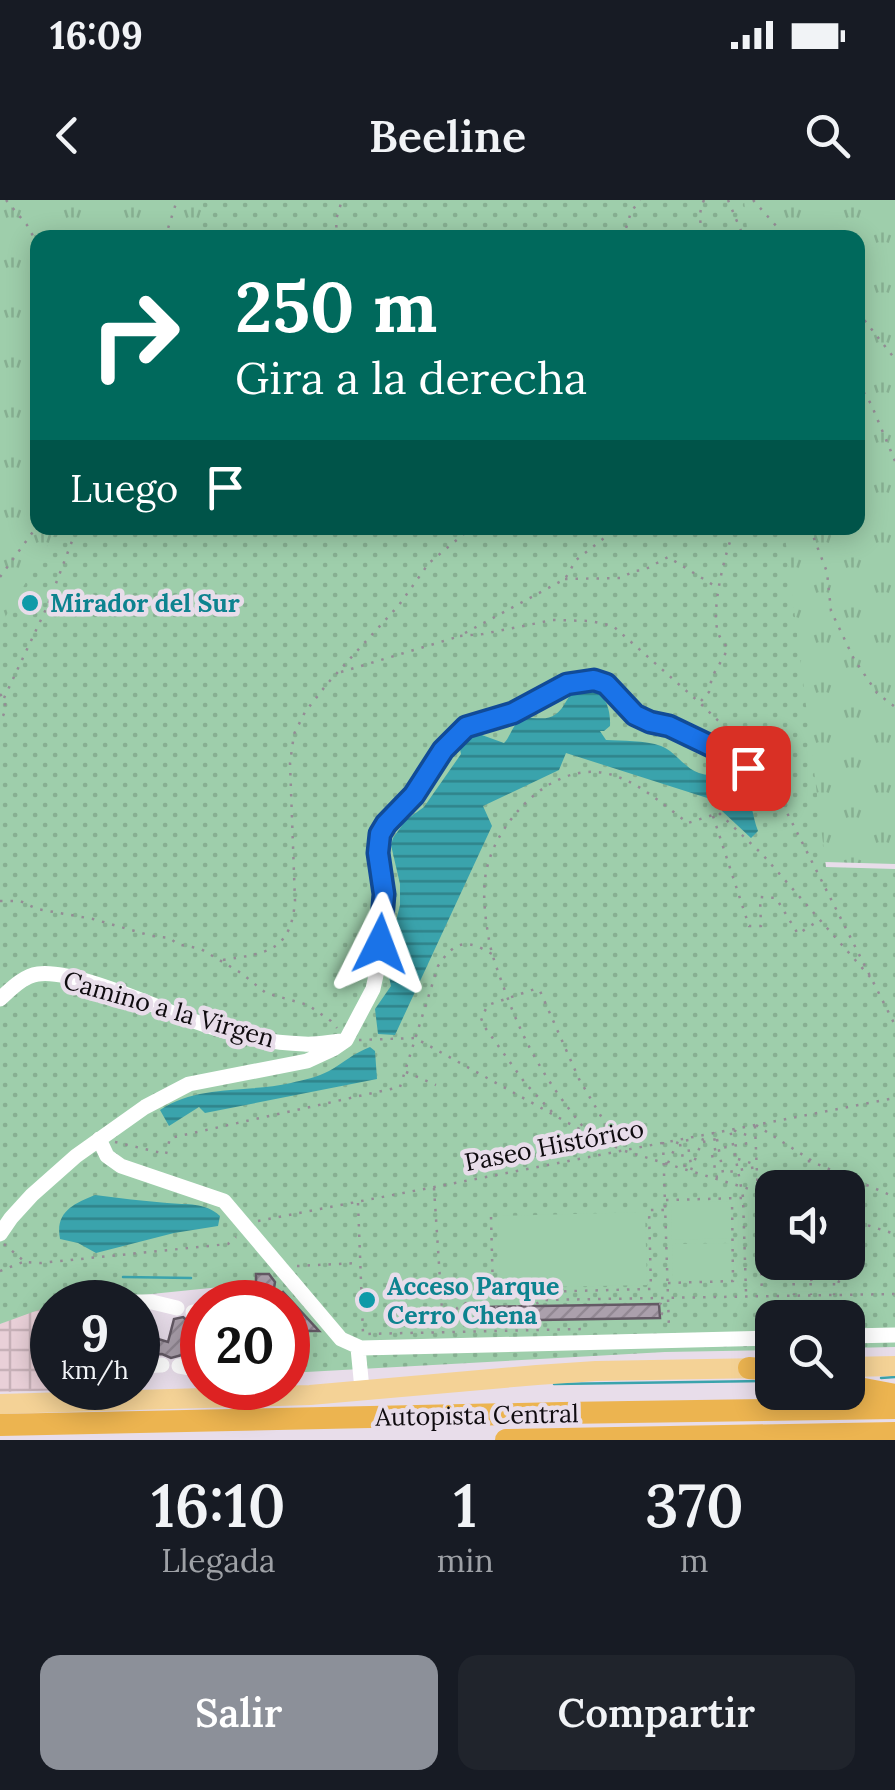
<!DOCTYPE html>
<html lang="es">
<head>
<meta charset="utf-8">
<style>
  :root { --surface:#171b24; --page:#20242c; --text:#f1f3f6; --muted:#9ea1a6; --accent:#8c9099 }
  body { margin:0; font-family:Lora,serif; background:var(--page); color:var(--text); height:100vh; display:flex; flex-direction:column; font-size:38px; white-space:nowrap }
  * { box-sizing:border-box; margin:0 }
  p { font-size:32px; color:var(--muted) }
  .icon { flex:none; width:55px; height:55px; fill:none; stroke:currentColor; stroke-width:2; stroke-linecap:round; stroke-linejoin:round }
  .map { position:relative; height:1240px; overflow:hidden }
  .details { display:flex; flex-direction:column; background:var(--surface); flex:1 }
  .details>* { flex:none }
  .hud { position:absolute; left:30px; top:30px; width:835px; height:305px; border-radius:20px; box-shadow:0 5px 25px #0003; background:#00695c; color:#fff; overflow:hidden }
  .controls { position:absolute; left:755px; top:970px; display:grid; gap:20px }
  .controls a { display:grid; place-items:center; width:110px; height:110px; border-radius:20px; background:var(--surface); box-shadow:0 5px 25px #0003; font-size:50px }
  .speed { position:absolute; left:30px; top:1080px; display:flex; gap:20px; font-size:50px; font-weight:700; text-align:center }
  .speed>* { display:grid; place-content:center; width:130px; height:130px; border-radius:50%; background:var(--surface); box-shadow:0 5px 25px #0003; line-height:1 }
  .speed small { font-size:25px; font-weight:400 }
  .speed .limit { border:15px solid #d22; background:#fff; color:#111 }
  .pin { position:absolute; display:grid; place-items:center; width:85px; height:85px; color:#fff; margin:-42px; border-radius:20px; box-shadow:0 5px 15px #0006 }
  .me { position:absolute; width:110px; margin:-55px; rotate:3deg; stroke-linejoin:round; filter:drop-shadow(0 0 8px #0008) }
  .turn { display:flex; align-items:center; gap:35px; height:210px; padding:0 40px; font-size:45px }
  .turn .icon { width:130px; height:130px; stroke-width:2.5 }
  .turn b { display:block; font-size:70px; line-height:85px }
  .then { display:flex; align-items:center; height:95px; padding:0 40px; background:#0003; gap:20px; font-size:38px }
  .eta { display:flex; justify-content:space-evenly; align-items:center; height:170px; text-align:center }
  .eta b { font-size:60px; font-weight:600; line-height:70px }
  .action { display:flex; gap:20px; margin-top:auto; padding:20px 40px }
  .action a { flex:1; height:115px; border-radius:20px; background:var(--accent); color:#fff; font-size:40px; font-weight:600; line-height:115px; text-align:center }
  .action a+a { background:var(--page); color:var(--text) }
  .status { display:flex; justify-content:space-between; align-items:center; height:70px; padding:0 50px; background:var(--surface); direction:ltr }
  .status svg { height:28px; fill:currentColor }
  header { display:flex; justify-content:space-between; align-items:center; height:130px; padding:0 40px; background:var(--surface); font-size:45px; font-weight:600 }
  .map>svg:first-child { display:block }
  .industrial { fill:url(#industrial-grid) }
  .grass { fill:url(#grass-tufts); fill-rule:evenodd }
  .park { fill:url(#park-dots); fill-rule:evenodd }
  .garden { fill:#9eceab }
  .water { fill:url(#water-rules) }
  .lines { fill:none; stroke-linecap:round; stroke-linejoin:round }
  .stream { stroke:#3aa3ac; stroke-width:2.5 }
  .building { fill:url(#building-hatch); stroke:#645a65; stroke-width:2.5 }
  .path { stroke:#948c95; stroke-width:2.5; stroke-dasharray:2.5 8; stroke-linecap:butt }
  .minor { stroke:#fff; stroke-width:15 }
  .major { stroke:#f4d296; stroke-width:20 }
  .highway { stroke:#ecb450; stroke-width:22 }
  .route-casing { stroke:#114b97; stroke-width:25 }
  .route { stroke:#1a73e8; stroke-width:18 }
  .culture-dot { fill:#0f9aa8; stroke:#e8ddea; stroke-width:4 }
  .labels { text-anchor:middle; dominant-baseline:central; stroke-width:9; stroke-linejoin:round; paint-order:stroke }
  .culture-label { font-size:25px; font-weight:bold; fill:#0d838f; stroke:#e8ddea; text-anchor:start }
  .street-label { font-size:25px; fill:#0f0b0f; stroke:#e8ddea }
</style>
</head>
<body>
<div class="status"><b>16:09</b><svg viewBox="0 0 49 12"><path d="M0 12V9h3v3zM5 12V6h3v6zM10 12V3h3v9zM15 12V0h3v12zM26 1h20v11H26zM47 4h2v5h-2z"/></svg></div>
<header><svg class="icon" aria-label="back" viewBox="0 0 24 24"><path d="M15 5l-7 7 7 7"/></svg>Beeline<svg class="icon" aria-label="search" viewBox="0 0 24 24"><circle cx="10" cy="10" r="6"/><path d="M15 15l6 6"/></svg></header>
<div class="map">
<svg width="895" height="1240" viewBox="0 0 895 1240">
  <defs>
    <pattern id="industrial-grid" width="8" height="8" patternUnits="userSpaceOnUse" patternTransform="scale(2.5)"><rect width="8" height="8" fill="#e9d0d8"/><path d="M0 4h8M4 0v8" fill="none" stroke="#c7b1b8"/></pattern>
    <pattern id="grass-tufts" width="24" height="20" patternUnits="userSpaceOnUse" patternTransform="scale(2.5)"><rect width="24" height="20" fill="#9eceab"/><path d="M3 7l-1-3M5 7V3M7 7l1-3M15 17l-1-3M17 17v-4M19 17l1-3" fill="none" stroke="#87b092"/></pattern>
    <pattern id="park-dots" width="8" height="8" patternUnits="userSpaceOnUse" patternTransform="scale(2.5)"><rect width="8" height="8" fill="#9eceab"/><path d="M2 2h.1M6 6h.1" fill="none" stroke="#87b092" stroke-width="1.8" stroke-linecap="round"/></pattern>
    <pattern id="water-rules" width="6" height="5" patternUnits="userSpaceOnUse" patternTransform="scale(2.5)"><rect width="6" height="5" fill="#3aa3ac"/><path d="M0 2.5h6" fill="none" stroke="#2f838a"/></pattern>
    <pattern id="building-hatch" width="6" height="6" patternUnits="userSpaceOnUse" patternTransform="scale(2.5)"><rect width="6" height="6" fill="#aba0ac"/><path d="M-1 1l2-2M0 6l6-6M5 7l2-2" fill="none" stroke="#928893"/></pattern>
  </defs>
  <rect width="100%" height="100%" fill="#e8ddea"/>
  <path class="industrial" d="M46,1105L52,1133V1188H66L67,1190L0,1192V1124Z"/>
  <path class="grass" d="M0,0H895V664L825,662L766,561L0,1039ZM38,38H858V328H38Z"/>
  <path class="park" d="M204,0H744L748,37H194Z
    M58,328H784L826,667L895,669V1147L848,1148V1118H772V1150L665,1152L288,1173V1102H233L230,1086L73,1102H52V1105L0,1124V426ZM772,988H848V1062H772Z"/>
  <path class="garden" d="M730,1001V1038L672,1040L671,1002Z
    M645,1012L647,1085L500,1088L498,1016Z
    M731,1043L732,1080L673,1081L672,1044Z"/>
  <path class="water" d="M585,486C604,491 611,507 610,526L604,531H600L606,540C622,541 645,540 661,546C675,551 684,568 699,573C714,578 727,571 742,588C753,600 752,616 758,631L751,638L722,611L723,603L566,553L559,570L483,606L492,626L395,835L378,834L375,809L391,786L388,772L396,753L394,729L400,705V684L391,645L393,638L406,620L424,607L461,554L460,549L467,539L479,534L504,543C510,537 511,529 517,523C529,512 543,524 556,514C569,504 564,494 585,486Z
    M370,847L375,851L377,879L205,913L199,907L169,926L160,910C198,884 247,893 291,883C303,880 318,877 329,871C343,863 354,853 370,847Z
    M95,995C119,998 143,1001 167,1003C187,1005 205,1002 220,1016L218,1026L174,1033L96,1053L78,1043L60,1039C55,1012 73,1004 95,995Z"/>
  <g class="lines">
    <path class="stream" d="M123,1077L191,1078
      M881,1178L895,1177
      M554,1184L766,1181"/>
  </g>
  <path class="building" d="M256,1074H269L275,1082L272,1101L283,1092L319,1131H288V1102H256Z
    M659,1104L660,1118L486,1121L485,1107Z
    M183,1117L190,1123L182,1155L171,1158L162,1154L138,1155V1133L168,1142L174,1119Z"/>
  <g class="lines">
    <path class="path" d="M6,0L27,25L38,45
      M704,0C698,14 699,24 706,38
      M728,0L744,38
      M753,0L787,38
      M165,38L177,0
      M337,38L336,20L342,0
      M623,38L631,12L640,0
      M858,112L895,159
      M858,183L871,204L895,261
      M810,328L827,372L831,411L854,459L877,493L895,507
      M0,377L38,325
      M565,379L621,378L634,371L644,370L668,357L718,388
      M465,433L565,379L576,360L617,328
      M460,436L483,434L553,420L590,421L613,426L700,503L753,555
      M341,472L457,437
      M0,494C7,502 7,512 0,520
      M4,498L47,407L77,328
      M701,501L709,492L712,477L728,449C725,444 721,440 719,435C709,413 726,349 735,328
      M778,595L895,825
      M713,616L749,726H761L760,697L776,698L798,734L818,721
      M0,701H20L37,709L93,719L152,736L170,738L177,744L201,749L241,773L266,793L308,805L331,821L337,828
      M223,760C268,753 291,751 295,701L290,563L294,534L305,512L327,484L399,405L429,363L471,328
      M359,840L415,838L590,935L618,948
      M406,872L436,885
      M552,912L525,883L484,826L481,818L488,805L535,789L540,791L579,879L621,950
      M756,925L817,964L895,997
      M755,926L762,1093
      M589,934C550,887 526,849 505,791C499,774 492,757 489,740C485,716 481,688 488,664C500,619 552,563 604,573C636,579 662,604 688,623L719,613L762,654L871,778
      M687,939L691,965
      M717,939L723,973L756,967
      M115,942L166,954L170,938L400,887L438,766C455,740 467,739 492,754
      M663,942L669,1129
      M703,942L717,939L715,932
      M625,951L772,996
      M738,959L754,964
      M809,960V988
      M668,963L679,939L685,968
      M691,970L704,936
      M717,978L711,950L754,942
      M434,988L443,1125L484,1123V1109
      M743,997L730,929L752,937
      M666,1000L743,998L746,1093
      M358,1003L363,1134L584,1129
      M491,1017L493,1093L651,1089L649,1010H665
      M848,1019L895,1034
      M258,1021L895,898
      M4,1044L25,1062L41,1063L228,1044L236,1037
      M793,1062L794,1095
      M810,1062L811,1095
      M834,1062V1095
      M297,1066L359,1063
      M810,1066L845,1085
      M0,1071L23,1062
      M810,1080L845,1076
      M668,1083L733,1081L732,1000
      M659,1104H661L662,1114H668
      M472,1123L458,1114L457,1108L466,1103L473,1107L533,1106L542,1100L895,1094"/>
    <path class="minor" d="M0,799C10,790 23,776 38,774C73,769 156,807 191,820C226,833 266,843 304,844C316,845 329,842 342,841
      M99,939L107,956L121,966L224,1001L341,1139L361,1148L772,1138
      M0,1034L11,1018L32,995L76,956L145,907L189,884L307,861L333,849L346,840L373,789L378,766L384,694L379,653L380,634L386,624L414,595L443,550L465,527L513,513L567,485L594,480L606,484L635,515L650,523L669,526L717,549L748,567L764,583L772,582
      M135,1102H152L177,1108
      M193,1112L202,1118
      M848,1136L895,1135
      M358,1148L362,1189
      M138,1166L162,1165
      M179,1166L202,1170"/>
    <path class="major" d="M848,1167L895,1166
      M0,1204L310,1195L537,1175L596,1171L762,1168"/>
    <path class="highway" d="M749,1168L772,1170
      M848,1186L895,1195
      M0,1225L562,1213L895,1208
      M506,1240L895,1233"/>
  </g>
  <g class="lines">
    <defs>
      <path id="route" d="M380,744L384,694L378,653L380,634L386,624L414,595L443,550L466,527L513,513L567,484L594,480L606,484L635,515L650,522L669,526L717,549L748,568"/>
    </defs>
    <use href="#route" class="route-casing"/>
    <use href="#route" class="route"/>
  </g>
  <g class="culture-dot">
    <circle cx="30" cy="403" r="10"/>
    <circle cx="367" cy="1100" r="10"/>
  </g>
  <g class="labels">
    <g class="culture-label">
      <text x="50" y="403">Mirador del Sur</text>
      <text x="387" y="1086">Acceso Parque<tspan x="387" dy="29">Cerro Chena</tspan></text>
    </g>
    <g class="street-label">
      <text transform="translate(169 809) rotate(16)">Camino a la Virgen</text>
      <text transform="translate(554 945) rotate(-11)">Paseo Histórico</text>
      <text transform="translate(477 1215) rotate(-1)">Autopista Central</text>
    </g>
  </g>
</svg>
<div class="controls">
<a><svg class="icon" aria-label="sound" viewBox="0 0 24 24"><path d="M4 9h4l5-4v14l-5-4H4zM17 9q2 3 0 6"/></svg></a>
<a><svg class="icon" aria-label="search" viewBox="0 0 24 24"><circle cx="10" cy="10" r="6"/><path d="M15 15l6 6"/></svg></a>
</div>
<div class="speed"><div>9<small>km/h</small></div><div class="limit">20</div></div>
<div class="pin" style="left:748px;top:568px;background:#d93025"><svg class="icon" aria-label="arrive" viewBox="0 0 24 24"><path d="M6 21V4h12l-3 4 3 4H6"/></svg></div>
<svg class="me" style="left:380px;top:744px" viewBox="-20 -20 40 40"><path d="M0-17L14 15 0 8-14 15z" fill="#1a73e8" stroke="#fff" stroke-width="4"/></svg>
<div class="hud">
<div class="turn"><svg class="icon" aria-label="right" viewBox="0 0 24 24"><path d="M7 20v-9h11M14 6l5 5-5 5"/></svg><div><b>250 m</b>Gira a la derecha</div></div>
<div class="then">Luego<svg class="icon" aria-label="arrive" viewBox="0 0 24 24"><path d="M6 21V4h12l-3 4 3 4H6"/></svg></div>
</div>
</div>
<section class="details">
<div class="eta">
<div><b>16:10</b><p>Llegada</p></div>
<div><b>1</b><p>min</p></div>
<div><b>370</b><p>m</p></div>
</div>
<div class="action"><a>Salir</a><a>Compartir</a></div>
</section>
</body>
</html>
